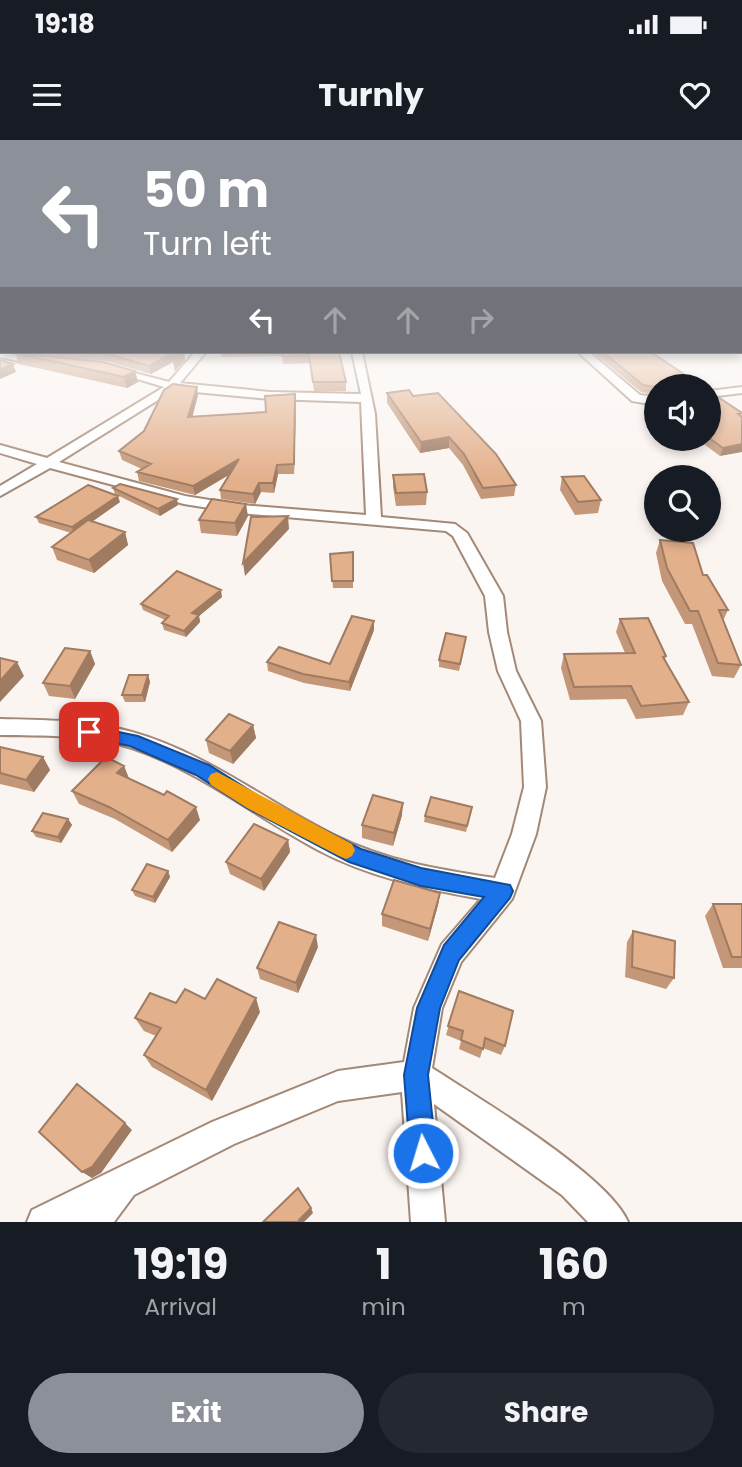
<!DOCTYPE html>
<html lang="en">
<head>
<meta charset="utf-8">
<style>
  :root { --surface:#171b24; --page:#242831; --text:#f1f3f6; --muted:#9ea1a6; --accent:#8c9099 }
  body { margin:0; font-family:Poppins,sans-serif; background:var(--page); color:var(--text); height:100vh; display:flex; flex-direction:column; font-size:26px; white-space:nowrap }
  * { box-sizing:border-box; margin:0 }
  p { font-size:23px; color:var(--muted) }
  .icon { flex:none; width:38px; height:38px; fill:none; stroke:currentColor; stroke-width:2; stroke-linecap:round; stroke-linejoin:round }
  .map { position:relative; height:1082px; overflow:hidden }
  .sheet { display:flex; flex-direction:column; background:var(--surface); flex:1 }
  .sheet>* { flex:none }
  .top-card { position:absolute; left:0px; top:0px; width:742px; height:214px; box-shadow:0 4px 10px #0003; background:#8c9099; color:#fff; overflow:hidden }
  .fabs { position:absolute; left:644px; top:234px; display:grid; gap:14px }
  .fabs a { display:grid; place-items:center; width:77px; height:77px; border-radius:50%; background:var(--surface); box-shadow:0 4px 10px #0003; font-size:35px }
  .pin { position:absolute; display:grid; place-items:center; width:60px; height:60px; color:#fff; margin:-30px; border-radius:14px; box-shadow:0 4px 10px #0006 }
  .me { position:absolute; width:77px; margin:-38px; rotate:355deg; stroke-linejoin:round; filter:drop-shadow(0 0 5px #0008) }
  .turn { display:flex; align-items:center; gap:24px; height:147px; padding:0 28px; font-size:32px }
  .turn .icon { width:91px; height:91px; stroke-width:2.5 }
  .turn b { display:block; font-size:49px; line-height:60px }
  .lanes { display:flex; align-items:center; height:66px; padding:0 28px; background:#0003; justify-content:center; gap:35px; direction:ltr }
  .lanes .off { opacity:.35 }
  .eta { display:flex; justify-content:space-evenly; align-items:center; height:119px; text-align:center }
  .eta b { font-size:42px; font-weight:700; line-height:49px }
  .action { display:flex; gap:14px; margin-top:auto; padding:14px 28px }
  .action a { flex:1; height:80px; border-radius:42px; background:var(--accent); color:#fff; font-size:28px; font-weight:700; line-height:80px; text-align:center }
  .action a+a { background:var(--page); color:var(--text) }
  .status { display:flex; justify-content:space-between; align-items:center; height:49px; padding:0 35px; background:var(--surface); direction:ltr }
  .status svg { height:19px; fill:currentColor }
  header { display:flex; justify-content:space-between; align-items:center; height:91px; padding:0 28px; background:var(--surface); font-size:32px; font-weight:700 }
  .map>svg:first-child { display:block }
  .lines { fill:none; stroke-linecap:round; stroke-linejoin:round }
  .street-casing { stroke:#a38977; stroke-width:4 }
  .street { fill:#fff; fill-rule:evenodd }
  .wall { fill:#c39778 }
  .shaded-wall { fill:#9f7b62 }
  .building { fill:#e3b08c; stroke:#9f7b62; stroke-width:2 }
  .route { fill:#1a73e8; stroke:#114b97; stroke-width:2 }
  .slow { fill:#f59e0b }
</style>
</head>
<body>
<div class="status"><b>19:18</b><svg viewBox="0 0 49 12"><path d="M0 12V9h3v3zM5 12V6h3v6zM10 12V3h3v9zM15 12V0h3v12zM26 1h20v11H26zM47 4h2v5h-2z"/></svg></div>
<header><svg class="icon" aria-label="menu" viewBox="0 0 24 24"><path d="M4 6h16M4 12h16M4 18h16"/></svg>Turnly<svg class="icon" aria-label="heart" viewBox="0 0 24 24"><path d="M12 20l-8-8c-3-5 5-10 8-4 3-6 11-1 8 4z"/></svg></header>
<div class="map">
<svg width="742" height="1082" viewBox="0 0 742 1082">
  <rect width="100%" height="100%" fill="#fbf5f1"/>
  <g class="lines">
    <defs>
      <path id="street" d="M0,211L44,221L45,223L40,226L0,217Z
        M195,212H206L180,243L270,252L361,254L352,212H362L375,274L381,377L455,384L467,393L503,456L507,492L516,531L541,581L546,647L536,694L512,759L461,822L442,868L432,928C478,958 608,1035 628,1082H588L562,1055L434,964L445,1082H411L402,952L338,961L234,1004L134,1055L114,1082H27L32,1070L212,982L338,931L404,922L414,868L442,804L481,759C425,749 369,737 318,710C256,677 200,631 132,608C90,594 43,596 0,595V579C44,580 90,580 132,592C207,613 268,663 336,696C386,721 441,730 495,738L512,694L524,647L521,581L498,531L489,492L485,456L453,396L446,391L240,373L184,364L50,328L0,356V346L37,324L0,313V305L47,318L164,247L108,230V226L169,242ZM174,250L270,259L361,262L366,375L240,365L185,356L59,322Z
        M578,212H589L640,255L656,257V265L632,261Z
        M742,247V253L709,257V251Z"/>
    </defs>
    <use href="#street" class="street-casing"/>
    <use href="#street" class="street"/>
  </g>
  <path class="wall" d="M30,212H184L185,220L175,231L173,222L151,234L106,221L36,215L135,231L138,242L127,248L19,224L15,213L31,215Z
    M221,212H339L346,242V251H314L310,223L283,224L282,216L221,217Z
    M593,212H651L656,247V255L641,252Z
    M709,251L742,273L720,316L697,299H709Z
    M387,253L413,256L516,345L514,356L481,359L463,325L449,308L420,313L387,263Z
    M198,255L192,277L266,272L296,263L294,334H278L274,353L261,352L255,364L221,359L220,350L229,335L195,355L139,341L137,332L142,329L122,320L119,311Z
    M393,335L427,352L426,365L396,366L393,347Z
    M562,337L601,360L598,373L575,375L560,350Z
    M113,348L178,365L160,376L115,354Z
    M120,362L92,382L125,392L128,405L94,433L57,420L52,407L71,393L39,383L36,377Z
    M248,376L237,396L201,393L199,380Z
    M660,400L703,435L728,470L723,481L741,525L734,538L712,536L692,484H685L662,441L656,413Z
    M353,412V448H333L330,414Z
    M222,457L199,476L200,482L186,497L164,490L162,483L165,480L143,470L141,464Z
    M620,479L666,516L665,520L689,562L683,575L636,579L626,559L570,560L561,528L564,514L625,513L616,492Z
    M374,490L350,551L304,543L268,531L267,522L330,524Z
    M465,503L459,531L439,527V520Z
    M90,511L95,524L75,559L49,556L43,543Z
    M148,535L150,542L145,562H125L122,555Z
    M253,585L256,598L233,624L209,613L206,600Z
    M0,607L43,617L50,630L34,652L0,644Z
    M124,626L129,638L200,680L172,712L115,679L79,664L72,651Z
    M472,667L466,692L424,682L425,676Z
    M402,675L393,706L362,698V685Z
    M68,679L72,685L61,703L36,697L32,691Z
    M288,700L290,712L264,751L230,734L226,722Z
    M168,731L170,737L155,763L135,756L132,750Z
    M440,753L438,765L428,801L382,786V774Z
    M713,764H742V828H723L705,776Z
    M633,791L674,838L666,849L625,837L627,802Z
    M318,807L298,853L260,839L257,828Z
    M459,851L505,906L501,915L483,908L480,918L459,909L461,901L446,895Z
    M205,859L260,872L212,961L152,927L144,915L156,896L144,891L135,878L176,863Z"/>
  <path class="shaded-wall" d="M174,212H184L185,220L175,231L173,222L151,234L149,226Z
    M13,224L16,232L0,239V229Z
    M135,231L138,242L127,248L124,237Z
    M197,247L198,255L190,286L188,277Z
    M295,254L296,263L294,334V324Z
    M449,297V308L420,313L421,302Z
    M742,304V312L720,316L723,308Z
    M239,319L240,328L195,355L193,346Z
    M277,325L278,334L274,353L273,343Z
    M259,343L261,352L255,364L253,354Z
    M118,356L120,362L74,394L72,387Z
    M177,359L178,365L160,376L158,369Z
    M246,364L248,376L237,396L235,383Z
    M288,376L289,389L245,436L243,423Z
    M125,392L128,405L94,433L89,420Z
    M221,450L222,457L199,476L200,482L186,497L184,491L192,473Z
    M374,481V490L350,551L349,542Z
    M90,511L95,524L75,559L70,546Z
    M17,522L24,536L0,562V541Z
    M148,535L150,542L145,562L142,555Z
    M253,585L256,598L233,624L230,611Z
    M43,617L50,630L34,652L26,640Z
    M124,626L129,639L117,633Z
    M403,663L402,675L393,706L394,693Z
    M196,667L200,680L172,712L168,700Z
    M68,679L72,685L61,703L58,697Z
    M288,700L290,712L264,751L261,739Z
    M168,731L170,737L155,763L153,757Z
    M440,753L438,765L428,801L430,789Z
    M316,795L318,807L298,853L296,843Z
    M256,858L260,872L212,961L206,950Z
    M125,983L132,990L101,1033L92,1038L82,1032Z
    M311,1068L313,1073L304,1082H300L299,1080Z"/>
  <path class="building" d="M90,212H174L149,226L104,213Z
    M175,212H180L172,220Z
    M282,212H339L346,242H313L309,215L282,216Z
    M603,212H651L703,247H656L643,245Z
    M15,213L103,222L135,231L124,237Z
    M0,220L13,224L0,229Z
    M173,244L197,247L188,277L266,272L265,256L295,254L294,324L277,325L273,343H259L253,354L220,350L239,319L193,346L137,332L151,324L119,311L144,291L164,250Z
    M409,250L413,256L438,253L496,314L516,345L483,348L464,314L449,297L421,302L387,253Z
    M709,251L742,273L738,274L742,277V304L723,308L709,298Z
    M424,334L427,352L396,353L393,335Z
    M584,336L601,360L578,362L562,337Z
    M120,344L177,359L158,369L113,348Z
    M88,345L118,356L72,387L36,377Z
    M212,359L246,364L235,383L199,380Z
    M288,376L243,423L251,377Z
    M88,380L125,392L89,420L52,407Z
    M660,400L693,403L703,435H707L728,470H719L741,525L718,523L698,471H690L667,428Z
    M353,412V441H332L330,414Z
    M177,431L221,450L192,473L199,475L184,491L162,483L169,476L141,464Z
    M352,476L374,481L349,542L303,534L267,522L279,507L330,524Z
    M648,478L666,516L663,517L689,562L641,566L631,546L574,547L564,514L635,513L620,479Z
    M446,493L466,497L460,524L439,520Z
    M65,508L90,511L70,546L43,543Z
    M0,518L17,522L0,541Z
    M129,535H148L142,555H122Z
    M229,574L253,585L230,611L206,600Z
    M0,607L43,617L26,640L0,633Z
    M106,617L124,626L117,633L164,655L167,651L196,667L168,700L109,667L72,651Z
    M373,655L403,663L394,693L362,685Z
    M431,657L472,667L467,686L425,676Z
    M43,673L68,679L58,697L32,691Z
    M254,684L288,700L261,739L226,722Z
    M147,724L168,731L153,757L132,750Z
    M394,740L440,753L430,789L382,774Z
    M713,764H742V817H732Z
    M279,782L316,795L296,843L257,828Z
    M633,791L675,801L674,838L632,827Z
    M217,839L256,858L206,950L144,915L161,888L135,878L150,853L176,863L185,849L205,859Z
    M459,851L513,871L505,906L485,898L483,909L461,900L463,891L448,886Z
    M77,944L125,983L92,1027L82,1032L39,992Z
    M298,1048L311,1068L299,1080L300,1082H263Z"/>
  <linearGradient id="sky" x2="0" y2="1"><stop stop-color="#8ca8dc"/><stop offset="0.55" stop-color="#fdfaf9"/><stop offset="1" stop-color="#fdfaf9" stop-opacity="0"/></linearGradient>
  <rect width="742" height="339" fill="url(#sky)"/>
  <path class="route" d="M89,586L138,596L209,625L260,657L361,709L421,728L510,745L513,751L510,758L459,820L440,868L428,935L436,1013L432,1022L423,1026L414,1022L410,1013L404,935L417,868L444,805L484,757L421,746L349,722L247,668L196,635L130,606L83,597L80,592L83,588Z"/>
  <path class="slow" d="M217,632L352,704L355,710L352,716L346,719L339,716L247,668L211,645L208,639L211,634Z"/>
</svg>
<div class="fabs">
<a><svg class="icon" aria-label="sound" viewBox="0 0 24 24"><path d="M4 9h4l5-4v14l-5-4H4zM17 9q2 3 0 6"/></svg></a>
<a><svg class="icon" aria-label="search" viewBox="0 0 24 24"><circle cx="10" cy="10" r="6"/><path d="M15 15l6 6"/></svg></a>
</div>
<div class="pin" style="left:89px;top:592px;background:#d93025"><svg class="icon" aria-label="arrive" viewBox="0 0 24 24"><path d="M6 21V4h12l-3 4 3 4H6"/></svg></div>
<svg class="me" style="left:423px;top:1013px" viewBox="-20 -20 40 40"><circle r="17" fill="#1a73e8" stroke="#fff" stroke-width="3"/><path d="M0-11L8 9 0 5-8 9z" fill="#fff"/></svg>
<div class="top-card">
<div class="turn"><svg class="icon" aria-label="left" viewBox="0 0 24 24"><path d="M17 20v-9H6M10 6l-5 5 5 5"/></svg><div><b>50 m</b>Turn left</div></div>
<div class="lanes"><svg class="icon" aria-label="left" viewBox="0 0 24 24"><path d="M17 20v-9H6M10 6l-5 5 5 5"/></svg><svg class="icon off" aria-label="ahead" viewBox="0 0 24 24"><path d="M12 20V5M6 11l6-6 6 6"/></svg><svg class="icon off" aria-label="ahead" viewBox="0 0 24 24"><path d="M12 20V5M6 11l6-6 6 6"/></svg><svg class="icon off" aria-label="right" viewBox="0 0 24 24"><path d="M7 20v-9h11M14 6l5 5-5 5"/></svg></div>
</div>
</div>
<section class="sheet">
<div class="eta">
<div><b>19:19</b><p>Arrival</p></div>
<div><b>1</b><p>min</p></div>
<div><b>160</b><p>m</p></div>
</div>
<div class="action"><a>Exit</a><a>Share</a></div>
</section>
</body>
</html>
